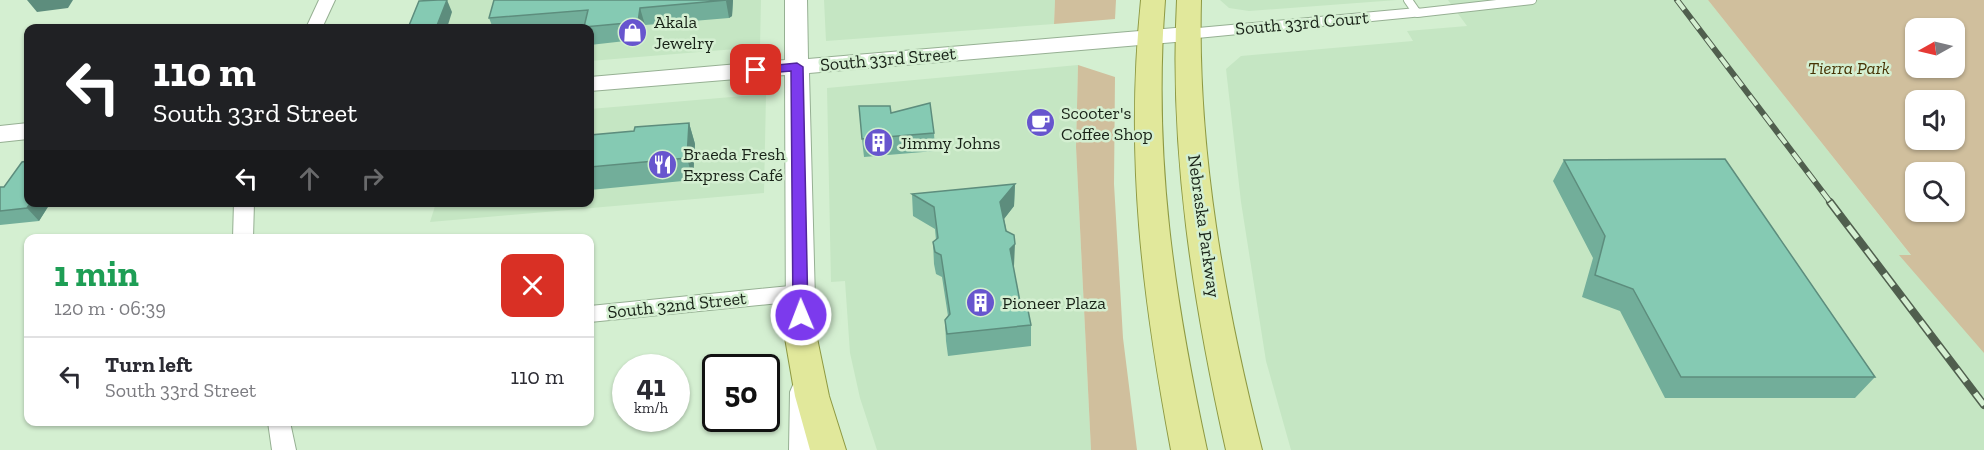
<!DOCTYPE html>
<html lang="en">
<head>
<meta charset="utf-8">
<style>
  :root { --surface:#fff; --page:#f7f7f7; --text:#2b2b33; --muted:#7c7c81; --line:#e1e1e2 }
  body { margin:0; font-family:"Zilla Slab",serif; background:var(--page); color:var(--text); height:100vh; display:flex; flex-direction:column; font-size:22px; white-space:nowrap }
  * { box-sizing:border-box; margin:0 }
  p { font-size:20px; color:var(--muted) }
  .icon { flex:none; width:33px; height:33px; fill:none; stroke:currentColor; stroke-width:2; stroke-linecap:round; stroke-linejoin:round }
  .map { position:relative; flex:1; overflow:hidden }
  .side { position:absolute; left:24px; top:234px; width:570px; height:192px; display:flex; flex-direction:column; background:var(--surface); border-radius:12px; box-shadow:0 2px 4px #0004 }
  .side>* { flex:none }
  .guide { position:absolute; left:24px; top:24px; width:570px; height:183px; border-radius:12px; box-shadow:0 2px 4px #0004; background:#202124; color:#fff; overflow:hidden }
  .needle { width:39px; rotate:262deg }
  .buttons { position:absolute; left:1905px; top:18px; display:grid; gap:12px }
  .buttons a { display:grid; place-items:center; width:60px; height:60px; border-radius:12px; background:var(--surface); box-shadow:0 2px 4px #0004; font-size:30px }
  .speed { position:absolute; left:612px; top:354px; display:flex; gap:12px; font-size:30px; font-weight:700; text-align:center }
  .speed>* { display:grid; place-content:center; width:78px; height:78px; border-radius:50%; background:var(--surface); box-shadow:0 2px 4px #0004; line-height:1 }
  .speed small { font-size:15px; font-weight:400 }
  .speed .limit { border:3px solid #111; border-radius:9px; background:#fff; color:#111 }
  .pin { position:absolute; display:grid; place-items:center; width:51px; height:51px; color:#fff; margin:-26px; border-radius:12px; box-shadow:0 3px 9px #0006 }
  .me { position:absolute; width:66px; margin:-33px; rotate:359deg; stroke-linejoin:round; filter:drop-shadow(0 0 4px #0008) }
  .turn { display:flex; align-items:center; gap:21px; height:126px; padding:0 30px; font-size:27px }
  .turn .icon { width:78px; height:78px; stroke-width:2.5 }
  .turn b { display:block; font-size:42px; line-height:51px }
  .lanes { display:flex; align-items:center; height:57px; padding:0 30px; background:#0003; justify-content:center; gap:30px; direction:ltr }
  .lanes .off { opacity:.35 }
  .round { display:grid; place-items:center; flex:none; width:63px; height:63px; border-radius:12px; background:var(--page) }
  .headline { display:flex; align-items:center; justify-content:space-between; height:102px; padding:0 30px }
  h1 { font-size:36px; font-weight:800; line-height:45px; color:#1e9e55 }
  ul { padding:0; list-style:none }
  li { display:flex; align-items:center; gap:18px; height:78px; padding:0 30px; border-top:2px solid var(--line) }
  li div { flex:1 }
  li b { display:block; font-size:22px }
  li em { font-style:normal }
  .map>svg:first-child { display:block }
  .built { fill:#c5e6c3 }
  .green { fill:#d0bf9d; fill-rule:evenodd }
  .lines { fill:none; stroke-linecap:round; stroke-linejoin:round }
  .service-casing { stroke:#96b093; stroke-width:10 }
  .minor-casing { stroke:#96b093; stroke-width:2 }
  .secondary-casing { stroke:#96b093; stroke-width:2 }
  .primary-casing { stroke:#8e9942; stroke-width:2 }
  .service { stroke:#fff; stroke-width:8 }
  .minor { fill:#fff; fill-rule:evenodd }
  .secondary { fill:#fff; fill-rule:evenodd }
  .primary { fill:#e1e89b; fill-rule:evenodd }
  .rail-far1-casing { stroke:#505f4e; stroke-width:6 }
  .rail-casing { stroke:#505f4e; stroke-width:8 }
  .rail-far1 { stroke:#d4efd1; stroke-width:4; stroke-dasharray:12; stroke-linecap:butt }
  .rail { stroke:#d4efd1; stroke-width:5; stroke-dasharray:15; stroke-linecap:butt }
  .wall { fill:#72ae9a }
  .shaded-wall { fill:#5d8d7d }
  .building { fill:#85cab3; stroke:#5d8d7d; stroke-width:1.5 }
  .route { fill:#7c3aed; stroke:#51269a; stroke-width:1.5 }
  .labels { text-anchor:middle; stroke-width:5; stroke-linejoin:round; paint-order:stroke }
  .poi-label { font-size:18px; fill:#192318; stroke:#d4efd1; text-anchor:start }
  .street-label { font-size:18px; fill:#192318; stroke:#d4efd1 }
  .park-label { font-size:18px; font-style:italic; fill:#463304; stroke:#d4efd1 }
</style>
</head>
<body>
<div class="map">
<svg width="1984" height="450" viewBox="0 0 1984 450">
  <rect width="100%" height="100%" fill="#d4efd1"/>
  <path class="built" d="M424,0H761L760,47L590,61V28H413Z
    M824,0H1055L1054,24L826,41Z
    M1220,0H1397L1249,11L1229,8Z
    M1448,0H1708L1984,347V450H1291L1266,361L1241,202L1226,69L1241,56L1413,41L1407,31L1467,26Z
    M1078,65L1076,147L1091,450H877L860,398L850,353L845,281L831,282L827,88Z
    M766,94L764,193L430,222L436,203L590,202V109Z"/>
  <path class="green" d="M1055,0H1116L1115,19L1054,24Z
    M1708,0H1984V353L1899,255H1911ZM1916,28H1954V68H1916ZM1916,100H1954V140H1916ZM1916,172H1954V212H1916Z
    M1078,65L1115,77L1114,184L1123,338L1137,450H1091L1076,147Z"/>
  <g class="lines">
    <defs>
      <path id="service" d="M1408,0L1417,13L1532,0"/>
      <path id="minor" d="M319,0H335L322,28H306Z
        M1417,8L1423,10L1425,13L1423,16L1187,39L1179,34L1187,29Z
        M234,202H254L253,238H233Z
        M800,285L807,287L810,293L807,299L800,301L590,322V306Z
        M801,383L809,385L812,392L813,450H789L790,392L793,385Z
        M268,422H290L296,450H272Z"/>
      <path id="secondary" d="M785,0H807L808,59L1187,27L1195,29L1198,34L1195,39L1187,41L809,73L816,338L811,346L801,350L791,346L786,338L785,75L590,91V77L785,60Z
        M28,123V139L0,142V126Z"/>
      <path id="primary" d="M1141,0H1165C1153,158 1174,296 1207,450H1171C1142,295 1125,158 1141,0Z
        M1177,0H1201C1197,151 1225,304 1262,450H1226C1193,303 1169,151 1177,0Z
        M801,325L813,329L817,338L829,396L846,450H810L795,396L785,338L789,329Z"/>
    </defs>
    <use href="#service" class="service-casing"/>
    <use href="#minor" class="minor-casing"/>
    <use href="#secondary" class="secondary-casing"/>
    <use href="#primary" class="primary-casing"/>
    <use href="#service" class="service"/>
    <use href="#minor" class="minor"/>
    <use href="#secondary" class="secondary"/>
    <use href="#primary" class="primary"/>
    <defs>
      <path id="rail-far1" d="M1677,0L1831,203"/>
      <path id="rail" d="M1830,202L1984,405"/>
    </defs>
    <use href="#rail-far1" class="rail-far1-casing"/>
    <use href="#rail" class="rail-casing"/>
    <use href="#rail-far1" class="rail-far1"/>
    <use href="#rail" class="rail"/>
  </g>
  <path class="wall" d="M494,0H733L732,16L729,18L645,25L643,39L590,45V28H493L489,18Z
    M891,113L934,133L935,151L864,157L862,139Z
    M689,123L695,144L693,180L590,190V135L634,131Z
    M1564,160L1875,377L1855,398H1665L1620,311L1582,297L1593,258L1553,181Z
    M1015,184L1014,206L1004,219L1014,266L1013,267L1021,307L1031,325V346L948,356L946,341L945,320L948,316L942,277L936,274L934,264L933,242L936,240L935,229L913,216L912,194Z
    M0,187L28,202H51L39,221L0,225Z"/>
  <path class="shaded-wall" d="M27,0H73L68,8L37,12Z
    M447,0L452,12L447,28H436Z
    M727,0H733L732,16L729,18L726,1Z
    M640,8L645,25L643,39L638,22Z
    M689,123L695,144L693,180L687,158Z
    M1015,184L1014,206L1000,224V202Z
    M31,202H51L39,221L27,208Z
    M1015,244L1014,266L1009,271L1010,249Z"/>
  <path class="building" d="M438,0H447L436,28H408L419,1Z
    M494,0H727L640,8L638,22L584,27L588,10L489,18Z
    M930,103L934,133L862,139L859,106H890L891,113Z
    M689,123L687,158L590,167V135L634,131L635,127Z
    M1725,159L1875,377H1681L1633,289L1595,275L1605,236L1564,160Z
    M28,161V202H31L27,208L0,211V187H4L22,162Z
    M1015,184L1000,202L1006,231L1014,235L1015,244L1010,249L1021,307L1028,310L1031,325L947,334L945,320L950,314L941,255L935,252L933,242L938,238L934,207L912,194Z"/>
  <path class="route" d="M797,63L803,67L808,315L806,319H796L793,315L791,71L756,74L750,70L756,67Z"/>
  <defs>
    <symbol id="shop-disc" viewBox="-11 -11 22 22"><circle r="9.5" fill="#6755ce" stroke="#d4efd1"/><path d="M-5-2.5h2.3a2.7 3.5 0 0 1 5.4 0H5L5.5 6h-11ZM-1.5-2.5h3a1.5 2.3 0 0 0-3 0Z" fill="#fff"/></symbol>
    <symbol id="cafe-disc" viewBox="-11 -11 22 22"><circle r="9.5" fill="#6755ce" stroke="#d4efd1"/><path d="M-5.5-4.5H6V0H3Q3 3.5 0 3.5H-2.5Q-5.5 3.5-5.5 0ZM3-3.2v2h1.7v-2ZM-6 4.5H4V6H-6Z" fill="#fff"/></symbol>
    <symbol id="building-disc" viewBox="-11 -11 22 22"><circle r="9.5" fill="#6755ce" stroke="#d4efd1"/><path d="M-4-6H4V6H1V3H-1V6H-4ZM-2.5-4.3h1.7v1.8h-1.7ZM.8-4.3h1.7v1.8H.8ZM-2.5-1h1.7V.8h-1.7ZM.8-1h1.7V.8H.8Z" fill="#fff"/></symbol>
    <symbol id="restaurant-disc" viewBox="-11 -11 22 22"><circle r="9.5" fill="#6755ce" stroke="#d4efd1"/><path d="M-5-6h1v4h1v-4h1v4h1v-4h1v5L-1.5 .5V6h-2V.5L-5-1ZM5-6V6H3V1.5H1.5Q1.5-4 5-6Z" fill="#fff"/></symbol>
  </defs>
  <g fill-rule="evenodd">
    <use href="#shop-disc" x="616" y="16" width="33" height="33"/>
    <use href="#cafe-disc" x="1024" y="106" width="33" height="33"/>
    <use href="#building-disc" x="862" y="126" width="33" height="33"/>
    <use href="#restaurant-disc" x="646" y="148" width="33" height="33"/>
    <use href="#building-disc" x="964" y="286" width="33" height="33"/>
  </g>
  <g class="labels">
    <g class="poi-label">
      <text x="654" y="28">Akala<tspan x="654" dy="21">Jewelry</tspan></text>
      <text x="1061" y="119">Scooter's<tspan x="1061" dy="21">Coffee Shop</tspan></text>
      <text x="899" y="149">Jimmy Johns</text>
      <text x="683" y="160">Braeda Fresh<tspan x="683" dy="21">Express Café</tspan></text>
      <text x="1002" y="309">Pioneer Plaza</text>
    </g>
    <g class="street-label">
      <text transform="translate(1302 23) rotate(-5)" y="6">South 33rd Court</text>
      <text transform="translate(888 59) rotate(-5)" y="6">South 33rd Street</text>
      <text transform="translate(1204 226) rotate(82)" y="6">Nebraska Parkway</text>
      <text transform="translate(677 305) rotate(-6)" y="6">South 32nd Street</text>
    </g>
    <g class="park-label">
      <text x="1849" y="74">Tierra Park</text>
    </g>
  </g>
</svg>
<div class="buttons">
<a><svg class="needle" viewBox="-14 -14 28 28"><path d="M0-13l5 13h-10z" fill="#e53935"/><path d="M0 13l5-13h-10z" fill="#7c7c81"/></svg></a>
<a><svg class="icon" aria-label="sound" viewBox="0 0 24 24"><path d="M4 9h4l5-4v14l-5-4H4zM17 9q2 3 0 6"/></svg></a>
<a><svg class="icon" aria-label="search" viewBox="0 0 24 24"><circle cx="10" cy="10" r="6"/><path d="M15 15l6 6"/></svg></a>
</div>
<div class="speed"><div>41<small>km/h</small></div><div class="limit">50</div></div>
<div class="pin" style="left:756px;top:70px;background:#d93025"><svg class="icon" aria-label="arrive" viewBox="0 0 24 24"><path d="M6 21V4h12l-3 4 3 4H6"/></svg></div>
<svg class="me" style="left:801px;top:315px" viewBox="-20 -20 40 40"><circle r="17" fill="#7c3aed" stroke="#fff" stroke-width="3"/><path d="M0-11L8 9 0 5-8 9z" fill="#fff"/></svg>
<div class="guide">
<div class="turn"><svg class="icon" aria-label="left" viewBox="0 0 24 24"><path d="M17 20v-9H6M10 6l-5 5 5 5"/></svg><div><b>110 m</b>South 33rd Street</div></div>
<div class="lanes"><svg class="icon" aria-label="left" viewBox="0 0 24 24"><path d="M17 20v-9H6M10 6l-5 5 5 5"/></svg><svg class="icon off" aria-label="ahead" viewBox="0 0 24 24"><path d="M12 20V5M6 11l6-6 6 6"/></svg><svg class="icon off" aria-label="right" viewBox="0 0 24 24"><path d="M7 20v-9h11M14 6l5 5-5 5"/></svg></div>
</div>
<section class="side">
<div class="headline"><div><h1>1 min</h1><p>120 m · 06:39</p></div><a class="round" style="background:#d93025;color:#fff"><svg class="icon" aria-label="close" viewBox="0 0 24 24"><path d="M6 6l12 12M18 6L6 18"/></svg></a></div>
<ul>
<li><svg class="icon" aria-label="left" viewBox="0 0 24 24"><path d="M17 20v-9H6M10 6l-5 5 5 5"/></svg><div><b>Turn left</b><p>South 33rd Street</p></div><em>110 m</em></li>
</ul>
</section>
</div>
</body>
</html>
